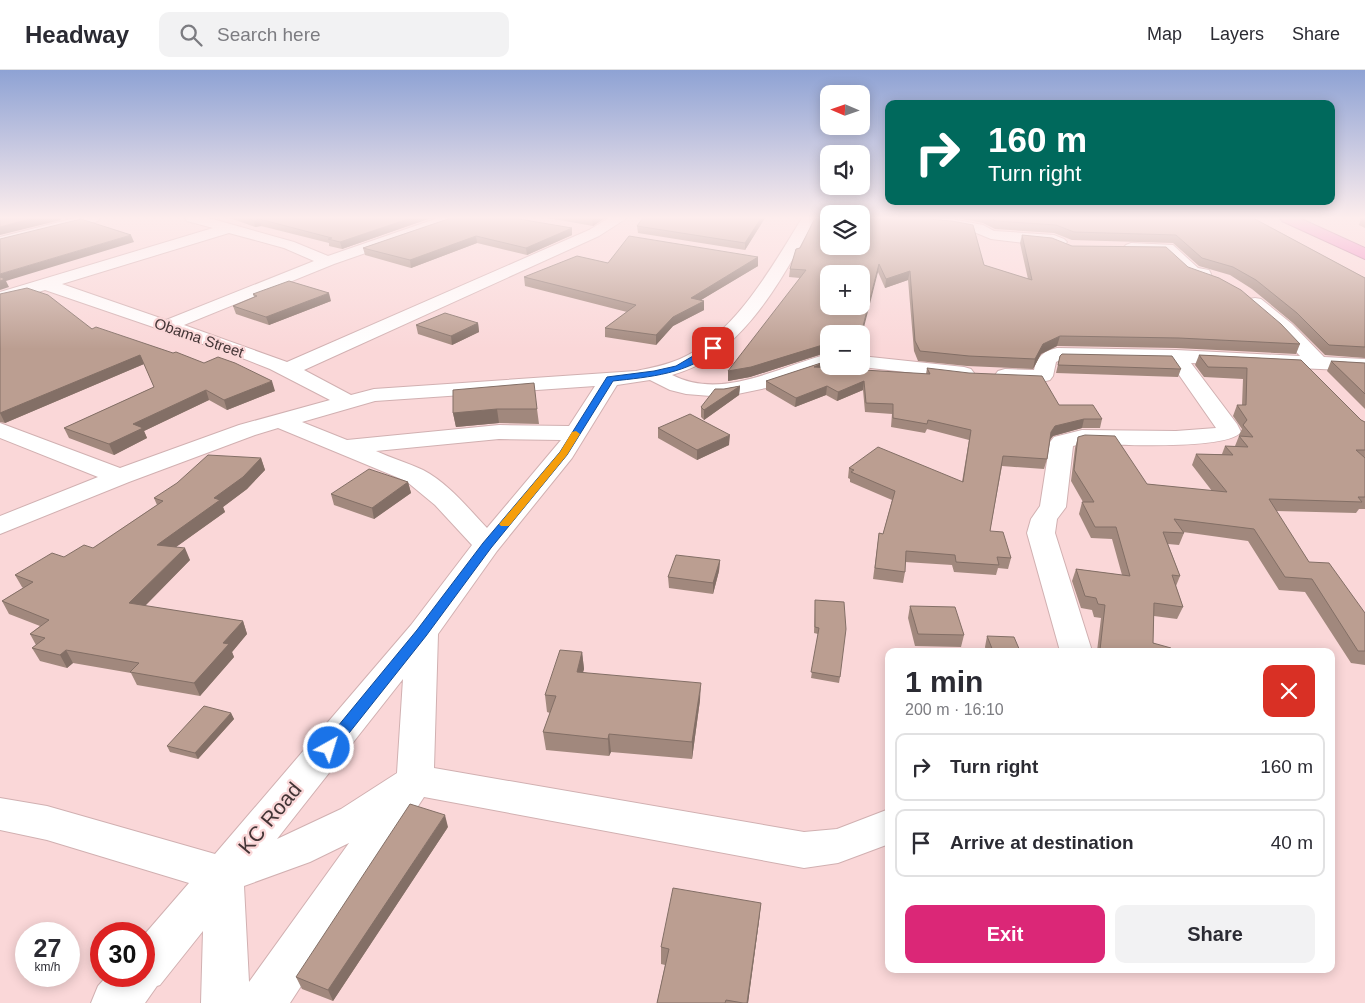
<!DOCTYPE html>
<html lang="en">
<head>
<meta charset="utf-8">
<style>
  :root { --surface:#fff; --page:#f2f2f3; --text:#2b2b33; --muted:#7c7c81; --line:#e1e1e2; --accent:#db2777 }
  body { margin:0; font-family:Arial,sans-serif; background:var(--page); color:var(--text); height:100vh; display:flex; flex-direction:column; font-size:19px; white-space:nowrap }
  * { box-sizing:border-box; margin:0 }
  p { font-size:16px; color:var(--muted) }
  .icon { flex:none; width:28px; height:28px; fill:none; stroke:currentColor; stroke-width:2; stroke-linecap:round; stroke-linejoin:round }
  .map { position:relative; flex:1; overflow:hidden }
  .side { position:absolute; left:885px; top:578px; width:450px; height:325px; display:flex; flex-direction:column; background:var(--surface); border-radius:10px; box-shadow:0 2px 12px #0003 }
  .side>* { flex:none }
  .guide { position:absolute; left:885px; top:30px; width:450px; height:105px; border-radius:10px; box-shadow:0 2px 12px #0003; background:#00695c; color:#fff; overflow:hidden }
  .needle { width:32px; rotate:272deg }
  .tools { position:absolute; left:820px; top:15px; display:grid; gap:10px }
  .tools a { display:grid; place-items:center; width:50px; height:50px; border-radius:10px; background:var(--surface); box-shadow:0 2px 12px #0003; font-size:25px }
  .speed { position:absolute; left:15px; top:852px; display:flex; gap:10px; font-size:25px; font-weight:700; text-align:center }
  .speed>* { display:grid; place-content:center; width:65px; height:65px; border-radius:50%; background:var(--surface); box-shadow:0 2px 12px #0003; line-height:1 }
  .speed small { font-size:12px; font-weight:400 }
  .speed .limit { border:8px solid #d22; background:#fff; color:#111 }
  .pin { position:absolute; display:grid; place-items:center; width:42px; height:42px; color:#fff; margin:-21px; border-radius:10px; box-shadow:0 2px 8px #0006 }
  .me { position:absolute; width:55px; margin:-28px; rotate:39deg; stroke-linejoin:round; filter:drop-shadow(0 0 4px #0008) }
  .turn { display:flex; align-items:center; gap:18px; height:105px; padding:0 20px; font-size:22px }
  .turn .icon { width:65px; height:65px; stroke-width:2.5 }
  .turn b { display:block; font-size:35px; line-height:42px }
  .round { display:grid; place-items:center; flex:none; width:52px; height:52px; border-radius:10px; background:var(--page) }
  .overview { display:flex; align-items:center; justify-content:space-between; height:85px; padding:0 20px }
  h1 { font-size:30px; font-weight:700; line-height:38px }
  .cta { display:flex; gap:10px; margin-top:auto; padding:10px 20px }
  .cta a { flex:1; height:58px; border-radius:10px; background:var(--accent); color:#fff; font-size:20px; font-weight:700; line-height:58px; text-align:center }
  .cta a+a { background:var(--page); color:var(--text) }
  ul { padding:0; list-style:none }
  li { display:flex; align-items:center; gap:15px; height:68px; margin:0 10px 8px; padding:0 10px; border:2px solid var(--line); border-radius:10px }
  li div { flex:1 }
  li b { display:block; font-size:19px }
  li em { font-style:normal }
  header { display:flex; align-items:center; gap:30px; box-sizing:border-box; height:70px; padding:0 25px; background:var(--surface); border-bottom:1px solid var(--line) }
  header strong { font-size:24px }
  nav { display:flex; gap:28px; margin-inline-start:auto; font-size:18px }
  .search { width:350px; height:45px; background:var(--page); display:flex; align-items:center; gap:12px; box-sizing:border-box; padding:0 18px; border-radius:10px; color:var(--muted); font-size:19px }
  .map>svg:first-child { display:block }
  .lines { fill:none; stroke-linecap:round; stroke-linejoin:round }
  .minor-casing { stroke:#d1b0b1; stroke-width:2 }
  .highway-casing { stroke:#b46892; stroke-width:2 }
  .minor { fill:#fff; fill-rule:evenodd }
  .highway { fill:#f183c3; fill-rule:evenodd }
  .wall { fill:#a1887d }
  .shaded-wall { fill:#836f66 }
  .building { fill:#bb9e91; stroke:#836f66; fill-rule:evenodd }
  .route { fill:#1a73e8; stroke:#114b97 }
  .slow { fill:#f59e0b }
  .labels { text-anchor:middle; stroke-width:4.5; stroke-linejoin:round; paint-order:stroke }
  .far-street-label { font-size:15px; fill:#433536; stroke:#fad7d8 }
  .near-street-label { font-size:21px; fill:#433536; stroke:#fad7d8 }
</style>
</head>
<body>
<header>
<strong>Headway</strong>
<div class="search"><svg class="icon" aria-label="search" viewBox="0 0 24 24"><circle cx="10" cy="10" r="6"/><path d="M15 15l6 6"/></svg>Search here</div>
<nav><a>Map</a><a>Layers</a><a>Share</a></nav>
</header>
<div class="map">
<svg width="1365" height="933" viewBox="0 0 1365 933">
  <rect width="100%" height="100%" fill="#fad7d8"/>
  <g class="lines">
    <defs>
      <path id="minor" d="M75,148H100L98,151L0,177V167Z
        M185,148H209L294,172L328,186L438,148H460L458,151L334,194L184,255L287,292L589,160L609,148H627L599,166L304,300L351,325L374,319L636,301C651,298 666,295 680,289C734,265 772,197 802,148H816C782,208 743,286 672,305C723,331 779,296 829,284L830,296L766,318L723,327L686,324L670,320L650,310L617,315L572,388L497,481L438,564L434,698L804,762L837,759L889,739V774L838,793L804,798L424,727L290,933H201L203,861L160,915L157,916L145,933H91L98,916L107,906H144V865L189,813L47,770L0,760V728L47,736L215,784L411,555L472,475L435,435L406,411L278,358L255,365L129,412L0,464V446L98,407L0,368V353L120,398L239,355L330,330L270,299L232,284L45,220L0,233V222L213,158L187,151ZM229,163L284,178L314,191L166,250L62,214ZM595,316L569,356L499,355L347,370L302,352L375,331ZM499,369L561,370L487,458C468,438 448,413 423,400C408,393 391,388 376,381ZM403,609L397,703L341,739L277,769ZM349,773L249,912L244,816L310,792Z
        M879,148L951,149L983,155L994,161L1054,165L1064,169L1067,172L1064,175L1059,177L991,169L974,162L951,157L886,152Z
        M1131,173L1173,175L1198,198L1209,200L1211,204L1209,208C1189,212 1176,195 1164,183L1126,181L1123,178L1126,175Z
        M1255,228L1261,229L1292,254L1324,287L1365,289V301L1191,293L1237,354L1241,362C1227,381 1109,374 1082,374L1073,376L1066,437L1057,449L1055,463L1092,581H1060L1027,463L1031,449L1040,436L1050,372L1054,367L1082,360L1176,361L1216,358L1170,292L1060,290L1056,292L1053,306L1050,310C1035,314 1013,313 998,309L995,305L998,301L1005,299L1034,300C1037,286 1044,281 1057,278L1176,280L1300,286L1278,262L1249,237L1246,233L1249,229Z
        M861,286L964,297L971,299L974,303L971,307L964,309L854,296H861Z"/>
      <path id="highway" d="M1280,148H1299L1365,178V189L1282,151Z"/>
    </defs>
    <use href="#minor" class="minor-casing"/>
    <use href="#highway" class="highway-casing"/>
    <use href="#minor" class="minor"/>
    <use href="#highway" class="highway"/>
  </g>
  <path class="wall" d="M230,148H431L342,179L329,176V173L261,156L255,157Z
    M451,148L572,158V165L527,185L477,173L411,198L365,185L363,178Z
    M548,148H605L593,156Z
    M643,148H765L745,180L638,163L637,156Z
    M958,148H1253L1365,208V288L1325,285L1293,253L1252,219L1230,205L1199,196L1173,173L1072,170L1054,163L995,159L983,153Z
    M1361,148H1365V158L1359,155Z
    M1022,165L1072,176L1188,197L1300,274L1296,284L1176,278L1057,276L1041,284L1033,299L967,296L918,291L914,281L908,210L885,218L878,202L829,264V282L750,307L728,311L800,208L789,207L790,199L800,178L984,195L1028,209L1020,173Z
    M758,187V196L701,230L704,240L673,256L656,275L605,267V258L627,242L525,216L524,207L608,193Z
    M0,224L92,259L275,321L227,340L209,330L144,361L147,368L114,385L69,368L64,358L154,317L144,294L5,353L0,352Z
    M253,224L331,231L269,255L236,244L233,236L254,227Z
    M478,253L479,262L452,275L418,264L416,255Z
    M1199,285L1301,290L1361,350L1365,352V439H1359L1356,443L1276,441L1309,492L1365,543V595L1351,593L1305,522L1279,520L1248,471L1183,462L1184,463L1179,475L1168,474L1180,506L1176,516L1183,537L1177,549L1154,546L1153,573L1171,581H1097L1101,548L1094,547L1092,540L1081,538L1072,511L1076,499L1122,505L1112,469L1091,468L1079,444L1082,432H1083L1071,411L1075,378L1078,367L1147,414L1212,421L1192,395L1196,384H1222L1225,376H1235L1239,366L1240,367L1239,365L1242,359L1233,346L1237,335H1242L1243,309L1204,307L1195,295Z
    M1060,286L1181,299L1178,307L1056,303Z
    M827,291L826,298L926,304L927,298L1059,335L1102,349L1100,358H1082L1053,366L1050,370L1047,389L1044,399L1002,396L990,461L1011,488L1008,499L998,498L996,505L954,502L952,495L905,492V502L903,513L873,509L879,463L883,464L892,430L850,412V409L848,408L849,398L962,412L969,370L927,359L925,363L891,357L892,344L865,342L863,320L837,331L826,325L795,337L766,320V311Z
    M1331,291L1365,293V339L1327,301Z
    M740,316L739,325L704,350L701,347V337L724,319Z
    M453,320L537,339L539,354L499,353L456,357L453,343Z
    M658,358L729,375L697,390L658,368Z
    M261,388L265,400L247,419L223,437L225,442L176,477L190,490L145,536L243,551L247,564L232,582L234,587L200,626L137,615L131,603L73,593L67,598L40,591L32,578L36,575L30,564L40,556L9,544L2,531L23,518L22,517L15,505L93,478L157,435L154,428Z
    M408,412L411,423L374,449L334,435L331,424Z
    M720,490L719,501L713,524L669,518L668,507Z
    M815,530L840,607L839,613L811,608L818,564L814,563Z
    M910,536L964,565L961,577L915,576L908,548Z
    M987,566L1020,581H986L985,577Z
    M582,582L584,599L583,602L700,630L692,689L611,682L609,686L546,680L543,662L550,643L547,642L545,625Z
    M231,643L234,649L198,689L170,682L167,676Z
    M448,757L333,931L302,919L296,907Z
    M761,833L759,851L748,933H657L665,895L661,894V877Z"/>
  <path class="shaded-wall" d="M33,148H60L61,150L0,165V157Z
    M411,148H431L342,179L340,172Z
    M594,148H605L593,156L592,149Z
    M761,148H765L745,180V173Z
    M259,149L261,156L255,157L254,151Z
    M572,158V165L527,185L526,178Z
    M131,165L134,172L6,211L9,217L0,220V204Z
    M476,166L477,173L411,198L410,190Z
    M758,187V196L691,236V228Z
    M879,194L878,202L861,269V264Z
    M910,201L908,210L885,218L886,209Z
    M329,223L331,231L269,255L266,247Z
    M704,231V240L673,256L656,275V265L673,247Z
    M478,253L479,262L452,275L451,266Z
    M1060,266L1057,276L1041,284L1033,299L1035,289L1043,274Z
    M829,273L828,282L750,307L728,311V301Z
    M140,285L144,294L5,353L0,343Z
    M827,291L826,299L814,297Z
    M272,311L275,321L227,340L224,330Z
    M864,311L863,320L837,331L838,322Z
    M740,316L739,325L704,350V340Z
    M827,316L826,325L795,337L796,328Z
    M206,320L209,330L144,361L147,368L114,385L109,374L133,354Z
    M497,339L499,353L456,357L453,343Z
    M1084,349L1082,358L1053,366L1048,372L1051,362L1055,356Z
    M730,365L729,375L697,390V380Z
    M261,388L265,400L247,419L223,437L225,442L162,487L157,475Z
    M408,412L411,423L374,449L372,438Z
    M185,478L190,490L135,546L129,533Z
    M720,490L719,501L713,524V513Z
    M243,551L247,564L232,582L234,587L200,626L194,613L223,573Z
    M66,580L73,593L67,598L60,585Z
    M582,582L584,599L578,619L577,602Z
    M701,613L700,630L692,689V672Z
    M231,643L234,649L198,689L195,683Z
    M609,664L611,682L609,686L608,669Z
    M445,745L448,757L333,931L328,920Z
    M761,833L759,851L748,933H747Z"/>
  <path class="building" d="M0,148H33L0,157Z
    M247,148H411L340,172L328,169L332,168L259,149L254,151Z
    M451,148H513L572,158L526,178L476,166L410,190L363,178Z
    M643,148H761L745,173L637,156Z
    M815,148H829V176H861V148H917L952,151L973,155L984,195L1032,210L1022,165L1052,168L1072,176L1166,177L1188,197L1219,208L1241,220L1281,254L1300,274L1179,268L1060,266L1043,274L1035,289L969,286L920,281L915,271L910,201L886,209L879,194L861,264H829V273L751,297L728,301L806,200L790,199L796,179L800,178ZM829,204H861V236H829Z
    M990,148H1253L1365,208V277L1329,275L1297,243L1256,210L1233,197L1202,188L1176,165L1074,162L1056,155L996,151Z
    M81,149L131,165L0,204V169Z
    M629,166L758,187L691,228L704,231L673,247L656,265L605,258L636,235L524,207L577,186L608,193Z
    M0,207L5,209L0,211Z
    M289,211L329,223L266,247L233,236L257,226L253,224Z
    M27,218L48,225L92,259L96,257L173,283L176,282L204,293L218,287L235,293L272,311L224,330L206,320L133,354L143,358L109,374L64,358L154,317L140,285L0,343V224Z
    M445,243L478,253L451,266L416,255Z
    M1062,284L1172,286L1181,299L1058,295L1060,286Z
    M1199,285L1301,290L1361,350L1365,352V380H1356L1365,388V427H1358L1362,432L1269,429L1309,492L1329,493L1365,543V581H1358L1312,509L1285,507L1254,459L1174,449L1184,463L1163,462L1180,506L1172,505L1183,537L1154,533L1153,573L1171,578V581H1103L1100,580L1105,535L1098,534L1096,528L1085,526L1076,499L1130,506L1116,457H1095L1082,432H1094L1074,400L1078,367L1085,365L1115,366L1147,414L1227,422L1196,384L1233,385L1225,376L1248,377L1239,366L1253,367L1243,355L1247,350L1237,335H1246L1247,298L1208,297Z
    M827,291L814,297L930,304L927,298L969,303L1042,306L1059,335H1093L1102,349H1084L1055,356L1051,362L1047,389L1003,386L990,461L1003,462L1011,488L997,487L999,495L956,492L955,485L906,481L905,502L875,498L879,463L883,464L895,421L851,402L854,400L849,398L878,377L963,412L971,360L928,350L927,354L893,348V334L866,333L864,311L838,322L827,316L796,328L766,311Z
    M1331,291L1365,293V324Z
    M534,313L537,339H497L453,343V320Z
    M740,316L704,340L701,337L715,319H724Z
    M690,344L730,365L697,380L658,358Z
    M208,385L261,388L243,407L214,428L220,430L157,475L185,478L129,533L243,551L223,573L229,574L194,613L130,602L139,593L66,580L60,585L32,578L45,568L30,564L49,550L2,531L33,512L15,505L52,483L64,487L84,475L93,478L163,431L154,428L177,413Z
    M369,399L408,412L372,438L331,424Z
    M676,485L720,490L713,513L668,507Z
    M815,530L844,532L846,559L840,607L811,602L819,558L815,557Z
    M910,536L955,537L964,565L918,564Z
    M987,566L1014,567L1020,581H993Z
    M560,580L582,582L577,602L701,613L692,672L609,664L608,669L543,662L556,626L545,625Z
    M204,636L231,643L195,683L167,676Z
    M410,734L445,745L328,920L296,907Z
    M673,818L761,833L747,933H743L726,930L725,933H657L669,879L661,877Z"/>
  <linearGradient id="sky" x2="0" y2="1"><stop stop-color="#8ea2d4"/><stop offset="0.53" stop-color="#fdeded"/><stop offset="1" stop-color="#fdeded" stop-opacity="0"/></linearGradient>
  <rect width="1365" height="279" fill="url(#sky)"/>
  <path class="route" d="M710,276L717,278C690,304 649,307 613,311L567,385L491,478L426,566L334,682L329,683L324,682L321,678L324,673L417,560L483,473L560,382L607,307L654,301L676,296Z"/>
  <path class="slow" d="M576,361L580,364L567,385L509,456H501L499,454L501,452L560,382L572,362Z"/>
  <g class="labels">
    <g class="far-street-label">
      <text transform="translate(199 268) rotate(19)" y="5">Obama Street</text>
    </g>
    <g class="near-street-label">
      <text transform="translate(270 748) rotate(-50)" y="7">KC Road</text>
    </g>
  </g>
</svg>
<div class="tools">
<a><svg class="needle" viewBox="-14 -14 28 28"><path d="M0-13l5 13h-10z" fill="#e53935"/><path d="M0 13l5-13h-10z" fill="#7c7c81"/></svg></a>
<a><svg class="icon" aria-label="sound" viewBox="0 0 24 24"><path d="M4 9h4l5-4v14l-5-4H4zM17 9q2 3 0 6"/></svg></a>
<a><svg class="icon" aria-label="layers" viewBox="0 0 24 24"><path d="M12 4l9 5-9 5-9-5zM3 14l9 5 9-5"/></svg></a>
<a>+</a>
<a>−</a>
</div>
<div class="speed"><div>27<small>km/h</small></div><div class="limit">30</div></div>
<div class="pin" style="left:713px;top:278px;background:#d93025"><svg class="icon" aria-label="arrive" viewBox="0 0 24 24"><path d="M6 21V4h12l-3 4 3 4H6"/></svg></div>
<svg class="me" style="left:329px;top:678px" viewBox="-20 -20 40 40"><circle r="17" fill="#1a73e8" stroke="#fff" stroke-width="3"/><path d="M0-11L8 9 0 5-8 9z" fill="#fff"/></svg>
<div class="guide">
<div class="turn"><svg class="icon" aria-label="right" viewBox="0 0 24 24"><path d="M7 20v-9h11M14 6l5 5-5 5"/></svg><div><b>160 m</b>Turn right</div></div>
</div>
<section class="side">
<div class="overview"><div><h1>1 min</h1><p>200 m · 16:10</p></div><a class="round" style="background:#d93025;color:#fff"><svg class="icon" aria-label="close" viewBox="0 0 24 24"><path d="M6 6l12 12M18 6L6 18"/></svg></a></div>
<ul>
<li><svg class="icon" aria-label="right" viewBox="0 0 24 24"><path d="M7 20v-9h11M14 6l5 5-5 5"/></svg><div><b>Turn right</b></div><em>160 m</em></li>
<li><svg class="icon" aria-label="arrive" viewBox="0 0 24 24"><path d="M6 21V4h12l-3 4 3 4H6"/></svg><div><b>Arrive at destination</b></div><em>40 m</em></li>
</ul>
<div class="cta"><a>Exit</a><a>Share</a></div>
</section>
</div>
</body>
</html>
